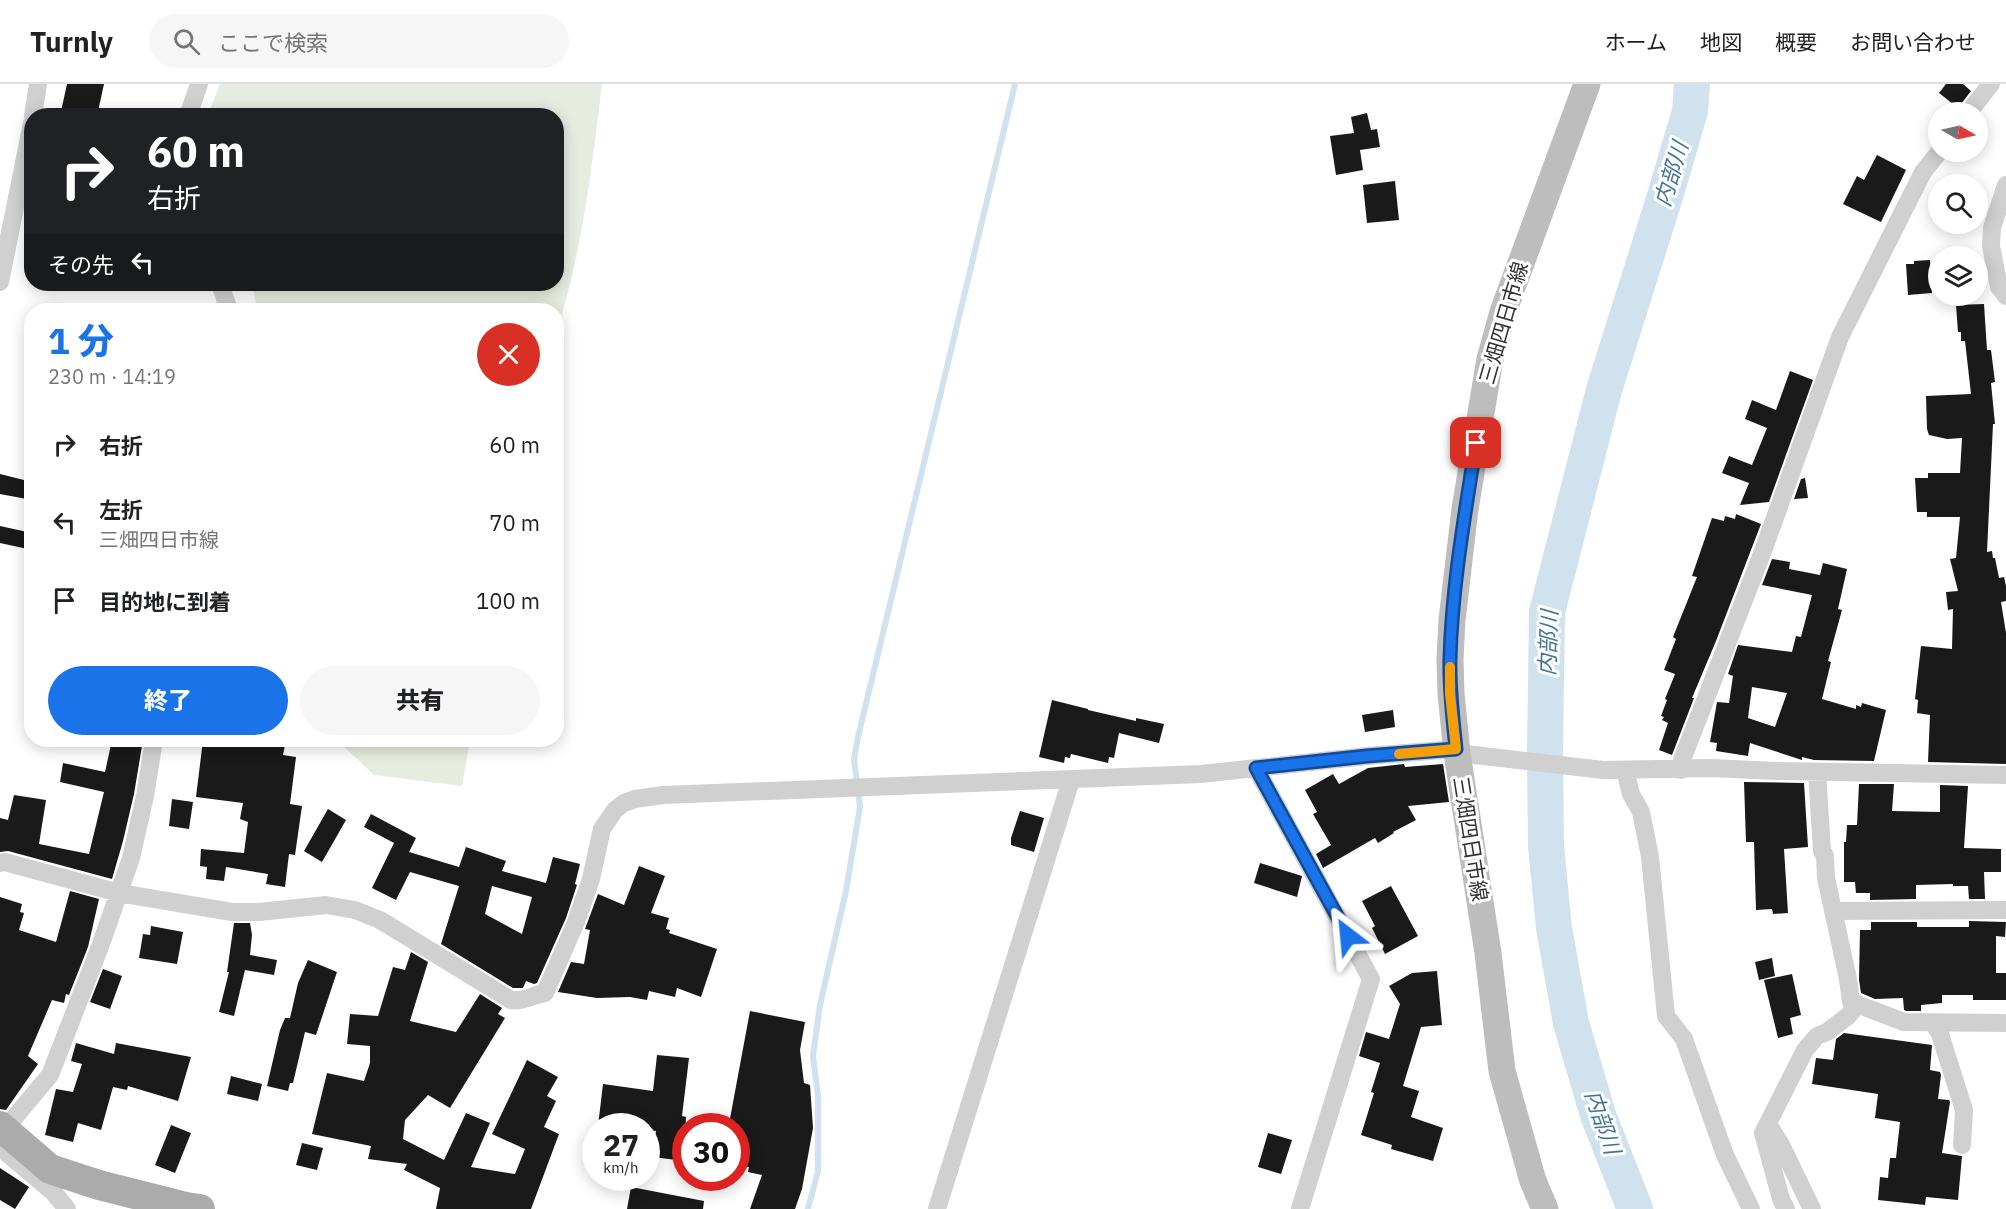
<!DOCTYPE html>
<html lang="ja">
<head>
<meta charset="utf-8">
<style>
  :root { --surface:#fff; --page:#f6f6f6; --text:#202124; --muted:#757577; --line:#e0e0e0; --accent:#1a73e8 }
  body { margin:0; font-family:"IBM Plex Sans","Noto Sans JP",sans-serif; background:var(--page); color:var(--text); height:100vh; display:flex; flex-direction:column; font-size:22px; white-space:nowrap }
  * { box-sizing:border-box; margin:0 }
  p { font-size:20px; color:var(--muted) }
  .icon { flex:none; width:33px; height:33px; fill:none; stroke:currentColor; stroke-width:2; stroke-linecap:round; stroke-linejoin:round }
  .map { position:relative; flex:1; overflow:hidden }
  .sheet { position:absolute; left:24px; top:219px; width:540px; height:444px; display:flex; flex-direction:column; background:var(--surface); border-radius:24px; box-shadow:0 3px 15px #0003 }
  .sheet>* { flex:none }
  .top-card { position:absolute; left:24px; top:24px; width:540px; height:183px; border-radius:24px; box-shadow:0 3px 15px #0003; background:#202124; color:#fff; overflow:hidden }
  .needle { width:39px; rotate:99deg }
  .fabs { position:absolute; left:1928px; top:18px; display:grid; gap:12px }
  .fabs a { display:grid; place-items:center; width:60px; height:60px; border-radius:50%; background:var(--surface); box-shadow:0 3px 15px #0003; font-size:30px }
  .speed { position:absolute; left:582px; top:1029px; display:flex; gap:12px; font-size:30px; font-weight:700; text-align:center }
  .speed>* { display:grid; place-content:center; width:78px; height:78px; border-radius:50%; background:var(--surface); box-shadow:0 3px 15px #0003; line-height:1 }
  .speed small { font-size:15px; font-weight:400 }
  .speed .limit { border:9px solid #d22; background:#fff; color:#111 }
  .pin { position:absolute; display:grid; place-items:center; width:51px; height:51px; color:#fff; margin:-26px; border-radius:12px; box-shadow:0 3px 9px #0006 }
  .me { position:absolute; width:66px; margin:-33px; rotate:331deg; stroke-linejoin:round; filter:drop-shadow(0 0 4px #0008) }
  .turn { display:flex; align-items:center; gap:21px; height:126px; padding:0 24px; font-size:27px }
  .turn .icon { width:78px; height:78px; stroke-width:2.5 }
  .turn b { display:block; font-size:42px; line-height:51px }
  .then { display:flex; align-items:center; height:57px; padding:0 24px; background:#0003; gap:12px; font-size:22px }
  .round { display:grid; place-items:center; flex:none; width:63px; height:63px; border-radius:32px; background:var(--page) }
  .headline { display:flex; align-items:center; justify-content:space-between; height:102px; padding:0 24px }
  h1 { font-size:36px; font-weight:800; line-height:45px; color:var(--accent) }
  .primary-button { display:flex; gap:12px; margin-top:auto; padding:12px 24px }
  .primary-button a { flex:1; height:69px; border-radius:36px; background:var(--accent); color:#fff; font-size:24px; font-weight:800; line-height:69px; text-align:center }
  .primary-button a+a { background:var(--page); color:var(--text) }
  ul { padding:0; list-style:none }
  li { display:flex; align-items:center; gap:18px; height:78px; padding:0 24px }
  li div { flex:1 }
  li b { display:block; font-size:22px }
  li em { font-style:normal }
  header { display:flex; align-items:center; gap:36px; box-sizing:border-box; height:84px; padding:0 30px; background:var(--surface); border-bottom:2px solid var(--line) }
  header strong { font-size:28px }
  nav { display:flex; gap:33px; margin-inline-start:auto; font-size:21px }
  .search { width:420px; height:54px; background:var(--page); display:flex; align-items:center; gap:15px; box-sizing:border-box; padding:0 21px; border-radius:33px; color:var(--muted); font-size:22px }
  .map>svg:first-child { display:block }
  .green { fill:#e6ecdf }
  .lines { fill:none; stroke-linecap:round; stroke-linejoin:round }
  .stream { stroke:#cfe2ee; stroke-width:6 }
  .river { stroke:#cfe2ee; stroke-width:36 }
  .building { fill:#1a1a1a; fill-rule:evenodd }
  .minor { stroke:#d0d0d0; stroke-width:18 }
  .secondary { stroke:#bdbdbd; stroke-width:27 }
  .primary { stroke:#ababab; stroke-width:30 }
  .route-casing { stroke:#114b97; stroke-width:15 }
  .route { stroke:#1a73e8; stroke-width:10 }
  .slow { stroke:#f59e0b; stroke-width:10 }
  .labels { text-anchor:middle; stroke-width:6; stroke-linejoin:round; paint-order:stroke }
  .street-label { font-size:21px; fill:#333; stroke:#fff }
  .water-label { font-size:22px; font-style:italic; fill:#3f7597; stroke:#fff }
</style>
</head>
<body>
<header>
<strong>Turnly</strong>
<div class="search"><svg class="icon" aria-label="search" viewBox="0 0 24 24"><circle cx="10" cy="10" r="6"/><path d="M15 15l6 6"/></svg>ここで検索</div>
<nav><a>ホーム</a><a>地図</a><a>概要</a><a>お問い合わせ</a></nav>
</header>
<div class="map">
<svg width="2006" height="1125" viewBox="0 0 2006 1125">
  <rect width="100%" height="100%" fill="#fff"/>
  <path class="green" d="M220,0H602C592,84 582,166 557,247L556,226H257L252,200H556V32L208,31Z
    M337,656H470L462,702L374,691Z"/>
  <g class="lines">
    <path class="stream" d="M808,1125L818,1087V1012L813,972L820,921L846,807L860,723L854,675L858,653L1015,0"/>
    <path class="river" d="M1635,1125L1598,1031L1571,939L1554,844L1546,762L1545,668L1547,528L1604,306L1666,109L1690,27L1692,0"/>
  </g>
  <path class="building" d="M67,0H104L97,32H60Z
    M1946,0H1963L1971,7L1958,24L1939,9Z
    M1367,29L1371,46L1377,45L1380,63L1360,66L1363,86L1336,91L1330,52L1354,49L1351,33Z
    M1877,71L1906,86L1881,138L1843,120L1857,92L1864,96Z
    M1395,97L1399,136L1367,139L1363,101Z
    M1930,176L1932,209L1908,211L1906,180H1914V177Z
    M1984,220L1987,266H1991L1995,298L1991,299L1995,340H1993L1987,468L1992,467L1993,474H1995L1999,494L2004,493L2006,502V517L2001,518L2006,549V680L1928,678L1930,631L1917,629L1918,616L1915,615L1921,562L1952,565L1953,525L1948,526L1946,508L1958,507L1950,475L1956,474L1960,433H1927V428H1917L1915,394H1928V389H1960L1962,354L1947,355L1929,351L1927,345L1926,312L1971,310L1965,257H1961V248H1958L1956,221Z
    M1790,287L1813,296L1769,418L1740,421L1749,399L1722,389L1729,372L1752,381L1767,344L1745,335L1752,316L1776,326Z
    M0,390L32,398V416L0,410Z
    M1805,394L1808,414L1794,415L1801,395Z
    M1736,430L1761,440L1716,557L1692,614H1694L1672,671L1659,666L1668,639L1662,636L1664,633L1661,632L1667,616L1665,615L1675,590L1664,586L1676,555L1673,553L1697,493L1692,492L1712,434L1724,437L1725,432L1735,435Z
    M0,442L32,449V466L0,459Z
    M1772,475L1790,478L1789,485L1820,491L1823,479L1847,485L1838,525L1842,526L1828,577L1831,578L1822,615L1856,625V621L1861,623L1862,619L1886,626L1874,677L1814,676L1802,673V676L1750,659L1748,672L1716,667L1717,659L1710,658L1717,618L1729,619L1733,592L1728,590L1738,561L1792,568L1796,552L1801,553L1812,511L1762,501ZM1752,603L1787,609L1775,643L1748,634Z
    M1052,616L1088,625V626L1136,637V634L1164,640L1159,659L1119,649L1114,674L1109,673L1108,679L1071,670L1070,674L1065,673L1064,679L1039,673Z
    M1393,626L1395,643L1365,648L1362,631Z
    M112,656H143L134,710L123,757L112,795L8,767L0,768V734L8,736L14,711L46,716L39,760L89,770L104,708L60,698L63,679L105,688Z
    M203,656H232L285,661L283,671L296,673L290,720L302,722L295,771L289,770L285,803L266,800L268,790L226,783L224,797L206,795L207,783L200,782L201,765L244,769L248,738L240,735L243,719L196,713Z
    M1404,680L1405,683L1443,680L1449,718L1408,722L1416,736L1393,748L1394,749L1378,759L1375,754L1323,784L1316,770L1331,761L1313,730L1317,728L1305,706L1333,690L1339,700L1368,684Z
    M1744,698L1804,699L1808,763L1784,765L1788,829L1773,830L1772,825L1756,826L1754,758H1746Z
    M1859,700H1894L1892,727L1940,728V701L1968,702L1964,764L2001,765V788H1984L1985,815H1969L1968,802H1953V800L1916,801V815L1870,816V809H1856L1855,798H1844V758H1846L1847,741H1857Z
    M172,715L193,718L189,745L169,742Z
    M328,725L346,736L322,778L304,767Z
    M1020,727L1044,734L1034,768L1011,761V754Z
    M371,730L416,754L409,768L459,783L466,763L506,777L502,787L546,799L553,773L580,780L575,800L577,801L566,834L537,899L534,900L526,897L523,904H513L441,860L459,802L410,788L396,816L372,804L394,759L364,743ZM492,802L532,813L522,850L485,830Z
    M1260,779L1302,792L1297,813L1254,799Z
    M639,782L665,792L651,829L669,834L666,845L670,846L669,849L717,865L701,913L677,904L675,913L649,907L647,916L630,913L597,914L558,908L571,878L584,880L590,846L585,845L598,810L624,821Z
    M1391,802L1418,852L1385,870L1372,844L1375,842L1362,817Z
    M70,807L99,815L88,863L69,911L66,910L64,919L52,916L28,972L38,980L6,1026L0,1025V813L22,820L20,828L24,829L19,846L56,858Z
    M1969,837L2006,838L2005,853L1996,852V889H2006V916H1973V911H1942V919L1921,921V927H1906L1904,926L1903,914L1875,915L1861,909L1859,896L1860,846H1871V838H1917V843H1969Z
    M234,839H250L252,851L250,871L277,876L274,891L245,886L234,932L219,928L229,888H227Z
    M151,842L183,848L177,880L139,874L143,850L150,851Z
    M411,868L428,878L410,937L456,948L480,910L502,924L498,930L505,934L450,1024L428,1011L405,1036L403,1055L444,1076L466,1029L490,1039L471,1083L515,1090L525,1065L492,1050L527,976L558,993L547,1012L556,1017L544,1043L559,1050L531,1125H436L440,1104L404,1086L407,1080L368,1075L371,1062L312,1050L327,989L364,997L370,979V962L347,960L350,930L378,932L393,883L405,886Z
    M1772,874L1775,892L1759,896L1755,878Z
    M308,876L337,888L316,951L305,948L293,999H290L288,1007L267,1002L280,946L285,934H290L298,899Z
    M103,885L122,892L110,925L90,918Z
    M1437,887L1442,941L1421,943L1403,1002L1419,1007L1411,1033L1443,1044L1433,1077L1391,1065L1392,1061L1361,1051L1374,1009L1371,1008L1380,979L1359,972L1366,948L1389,955L1400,920L1389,902L1412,889Z
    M1792,890L1801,931L1790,934L1793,950L1778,954L1764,896Z
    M750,927L805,938L800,966L804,999L810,1001L813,1044L802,1105L795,1125H750L762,1091L748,1088L749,1083L736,1081V1042L729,1040Z
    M1844,949L1932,961L1930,986L1940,988L1941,991L1938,1015L1949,1016L1950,1018L1942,1069L1962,1072L1958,1116L1926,1113L1925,1121L1878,1116L1880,1093L1888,1094L1890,1074H1896L1900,1038L1875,1034L1878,1010L1812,1000L1816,974L1833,976L1836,955Z
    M76,959L114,970L116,959L191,973L178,1017L128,1002L127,1006L113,1003L101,1046L78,1039L73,1058L45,1051L56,1005L73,1008L82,980L71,977Z
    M657,971L689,974L682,1032L686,1033L684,1077L653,1073L656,1047L646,1046V1042H598L603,1000L653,1007Z
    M231,992L262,1000L258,1017L227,1010Z
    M171,1041L191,1049L175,1089L155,1081Z
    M1268,1049L1292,1056L1281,1090L1258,1083Z
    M302,1059L323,1064L317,1086L296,1081Z
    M0,1084L29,1103L15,1125L0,1116Z
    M631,1103L704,1117L703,1125H627Z"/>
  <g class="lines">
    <path class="minor" d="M1969,28L1991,0
      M33,32L38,0
      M188,32L199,0
      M2006,101L1992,144L1991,162L1999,203L2006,212
      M0,198L32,39
      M220,200L229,226
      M1457,669L1603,686L1711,684L1776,687L2006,691
      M1256,684L1371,895L1300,1125
      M1625,686L1631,710L1641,728L1650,773L1666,932L1684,955L1725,1071L1751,1125
      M1681,686L1682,676L1763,467L1840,253L1923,88L1939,68
      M1817,688L1822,767L1825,772L1826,794L1848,895L1851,918L1904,938L2006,939
      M0,779L5,778L119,809L232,828H259L326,821L355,826L380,836L511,916C523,918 533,911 545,909L576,838L591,795L602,745L615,726L624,719L635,715L663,711L1201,690L1367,672L1456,665
      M1834,827L2006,826
      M1933,939L1940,950L1964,1026L1962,1061
      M1768,1040L1781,1061L1812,1125
      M67,1125L54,1109L2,1065L4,1046L50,991L101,860L131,774L145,712L154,656
      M937,1125L1071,696
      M1786,1125L1781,1115L1763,1049L1805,966L1817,952L1827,948L1848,932L1858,920"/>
    <path class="secondary" d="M1545,1125L1533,1097L1502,987L1488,869L1457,669L1451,610L1450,575L1452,536L1465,425L1490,275L1503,228L1587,0"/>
    <path class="primary" d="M0,1042L50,1085L99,1101L186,1123L200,1125"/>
  </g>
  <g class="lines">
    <defs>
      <path id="route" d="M1348,852L1256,684L1367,672L1456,665C1453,635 1449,604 1450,574C1452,502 1465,430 1476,359"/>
    </defs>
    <use href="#route" class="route-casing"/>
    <use href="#route" class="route"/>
    <path class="slow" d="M1399,670L1456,665L1450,610V583"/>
  </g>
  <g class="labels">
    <g class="street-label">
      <text transform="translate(1504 239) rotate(-74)" y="7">三畑四日市線</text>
      <text transform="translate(1470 755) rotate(81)" y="7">三畑四日市線</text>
    </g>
    <g class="water-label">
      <text transform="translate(1671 90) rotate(-73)" y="8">内部川</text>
      <text transform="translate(1548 559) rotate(-88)" y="8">内部川</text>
      <text transform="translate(1603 1038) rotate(71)" y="8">内部川</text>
    </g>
  </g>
</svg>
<div class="fabs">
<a><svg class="needle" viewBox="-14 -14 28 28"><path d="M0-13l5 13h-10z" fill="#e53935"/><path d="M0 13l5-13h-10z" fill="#757577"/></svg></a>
<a><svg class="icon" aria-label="search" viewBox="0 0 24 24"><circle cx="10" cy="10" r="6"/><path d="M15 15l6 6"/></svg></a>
<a><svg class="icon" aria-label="layers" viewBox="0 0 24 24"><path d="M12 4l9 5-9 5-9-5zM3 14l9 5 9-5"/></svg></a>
</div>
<div class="speed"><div>27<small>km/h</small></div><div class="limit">30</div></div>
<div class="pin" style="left:1476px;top:359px;background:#d93025"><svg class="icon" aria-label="arrive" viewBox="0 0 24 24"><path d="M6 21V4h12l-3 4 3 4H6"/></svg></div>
<svg class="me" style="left:1348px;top:852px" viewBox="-20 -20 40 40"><path d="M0-17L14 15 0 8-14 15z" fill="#1a73e8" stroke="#fff" stroke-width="4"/></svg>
<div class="top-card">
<div class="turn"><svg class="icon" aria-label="right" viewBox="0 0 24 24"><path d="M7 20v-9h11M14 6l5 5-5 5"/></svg><div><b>60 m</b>右折</div></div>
<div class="then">その先<svg class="icon" aria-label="left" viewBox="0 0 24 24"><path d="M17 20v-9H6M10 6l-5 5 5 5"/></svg></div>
</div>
<section class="sheet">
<div class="headline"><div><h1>1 分</h1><p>230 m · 14:19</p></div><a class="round" style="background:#d93025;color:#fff"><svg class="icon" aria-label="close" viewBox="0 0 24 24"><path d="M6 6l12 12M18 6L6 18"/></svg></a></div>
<ul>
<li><svg class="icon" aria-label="right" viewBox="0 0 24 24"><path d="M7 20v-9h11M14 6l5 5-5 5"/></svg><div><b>右折</b></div><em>60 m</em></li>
<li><svg class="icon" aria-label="left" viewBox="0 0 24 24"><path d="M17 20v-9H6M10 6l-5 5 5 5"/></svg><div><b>左折</b><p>三畑四日市線</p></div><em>70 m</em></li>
<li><svg class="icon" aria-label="arrive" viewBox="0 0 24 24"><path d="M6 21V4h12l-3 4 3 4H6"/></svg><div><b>目的地に到着</b></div><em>100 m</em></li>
</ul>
<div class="primary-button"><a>終了</a><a>共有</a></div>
</section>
</div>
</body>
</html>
